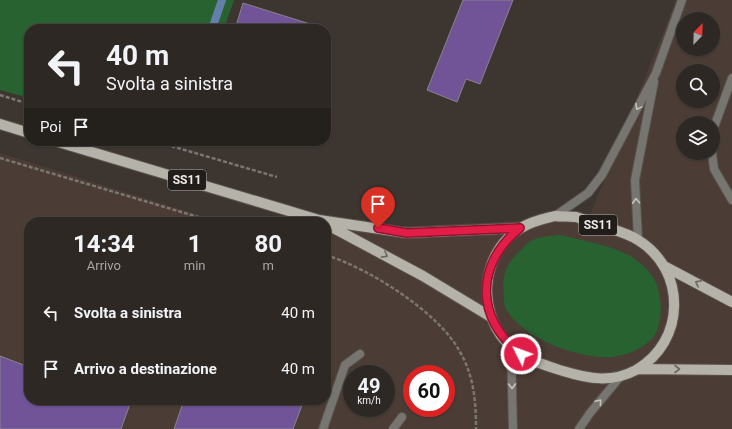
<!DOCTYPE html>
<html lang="it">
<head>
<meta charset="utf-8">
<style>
  :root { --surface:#2e2824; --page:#3a3431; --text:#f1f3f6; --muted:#a7a6a6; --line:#494441 }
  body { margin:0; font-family:Roboto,sans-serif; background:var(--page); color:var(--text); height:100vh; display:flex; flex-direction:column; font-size:15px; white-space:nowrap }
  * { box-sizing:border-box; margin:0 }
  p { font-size:13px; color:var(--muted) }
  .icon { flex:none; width:22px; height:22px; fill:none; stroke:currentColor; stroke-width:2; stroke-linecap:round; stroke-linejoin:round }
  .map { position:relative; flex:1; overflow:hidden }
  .panel { position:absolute; left:24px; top:217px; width:307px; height:188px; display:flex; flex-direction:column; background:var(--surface); border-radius:16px; box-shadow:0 1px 3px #0004,0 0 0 1px var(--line) }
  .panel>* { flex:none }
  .guide { position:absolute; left:24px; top:24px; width:307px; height:122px; border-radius:16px; box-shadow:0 1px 3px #0004,0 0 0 1px var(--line); background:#2e2824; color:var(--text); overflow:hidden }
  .needle { width:26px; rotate:23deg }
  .tools { position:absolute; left:676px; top:12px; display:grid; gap:8px }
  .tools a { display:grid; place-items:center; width:44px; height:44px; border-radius:50%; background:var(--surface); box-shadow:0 1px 3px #0004,0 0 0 1px var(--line); font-size:20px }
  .speed { position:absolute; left:343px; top:365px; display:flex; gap:8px; font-size:20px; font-weight:700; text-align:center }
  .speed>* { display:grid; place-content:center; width:52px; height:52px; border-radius:50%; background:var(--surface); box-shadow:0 1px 3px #0004,0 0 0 1px var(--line); line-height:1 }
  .speed small { font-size:10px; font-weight:400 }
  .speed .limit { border:6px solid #d22; background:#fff; color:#111 }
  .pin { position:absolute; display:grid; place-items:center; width:34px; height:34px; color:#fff; margin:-41px -17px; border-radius:50% 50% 50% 0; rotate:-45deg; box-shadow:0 0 4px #0007 }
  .pin .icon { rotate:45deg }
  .me { position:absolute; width:44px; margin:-22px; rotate:312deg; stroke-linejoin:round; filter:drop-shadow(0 0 3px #0008) }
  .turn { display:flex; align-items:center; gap:14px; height:84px; padding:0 16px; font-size:18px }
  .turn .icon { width:52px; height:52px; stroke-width:2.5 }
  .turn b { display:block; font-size:28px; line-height:34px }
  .then { display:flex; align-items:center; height:38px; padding:0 16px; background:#0003; gap:8px; font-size:15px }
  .eta { display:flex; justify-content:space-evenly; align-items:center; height:68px; text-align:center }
  .eta b { font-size:24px; font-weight:700; line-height:28px }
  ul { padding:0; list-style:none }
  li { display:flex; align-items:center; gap:12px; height:56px; padding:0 16px }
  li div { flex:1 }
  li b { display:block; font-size:15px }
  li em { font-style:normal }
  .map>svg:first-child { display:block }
  .built { fill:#4b3d35; fill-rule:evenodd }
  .green { fill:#276230 }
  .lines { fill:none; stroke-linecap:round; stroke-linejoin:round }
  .stream { stroke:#6380aa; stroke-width:8 }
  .building { fill:#715398; stroke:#87848d }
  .service-casing { stroke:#5a524d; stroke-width:10 }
  .tertiary-casing { stroke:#5a524d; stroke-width:10 }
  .primary-casing { stroke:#5a524d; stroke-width:12 }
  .path { stroke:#7c7570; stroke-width:2.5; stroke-dasharray:4 2; stroke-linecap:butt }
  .service { stroke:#767570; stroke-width:8 }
  .tertiary { stroke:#767570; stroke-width:8 }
  .primary { stroke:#b5b2a9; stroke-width:10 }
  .oneway { stroke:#c6c2be }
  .oneway2 { stroke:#6b6862 }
  .route-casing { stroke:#92132f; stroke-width:10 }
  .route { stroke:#e11d48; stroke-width:7 }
  .labels { text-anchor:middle; stroke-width:4; stroke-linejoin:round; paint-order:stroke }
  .shield { fill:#211d1b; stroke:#b3adaa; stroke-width:1 }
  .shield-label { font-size:12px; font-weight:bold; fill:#f1ebe8 }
</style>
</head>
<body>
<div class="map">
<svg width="732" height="429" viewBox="0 0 732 429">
  <rect width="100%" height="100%" fill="#3d3530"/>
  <path class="built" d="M676,0H732V429H0V153L221,222H29V400H326V230L589,218ZM683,19H713V49H683ZM683,71H713V101H683ZM683,123H713V153H683ZM352,374H386V408H352ZM412,374H446V408H412Z"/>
  <path class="green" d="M0,0H234L224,29H29V98L0,90Z
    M560,235C584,241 611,245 632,257C641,263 650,271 655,281C663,297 664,328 650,341C640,349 630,354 618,356C586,363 522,339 506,309C504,306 504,301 504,297C501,276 506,263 522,249C524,247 527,243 531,241C540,236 550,236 560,235Z"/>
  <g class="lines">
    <path class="stream" d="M212,29L222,0"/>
  </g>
  <path class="building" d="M463,0H513L480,84L466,79L457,102L427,90Z
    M243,3L310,24V29H235Z
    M0,356L29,367V400H118L130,404L121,429H0Z
    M184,400H304L293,429H174Z"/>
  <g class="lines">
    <defs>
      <path id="service" d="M713,130L732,78
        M712,153L714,169L732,200
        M323,429L345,365L360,354
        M393,429L402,417"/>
      <path id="tertiary" d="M555,216L588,193L602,175L656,73L682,0
        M638,239L635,180L654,82
        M511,347L513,429
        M579,429L590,413L620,377"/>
      <path id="primary" d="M0,124L29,133
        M55,141L319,220L407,233L520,228
        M555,216C562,217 569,216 576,217C583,219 590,222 596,224C610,229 626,232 638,240C687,270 686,342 636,370C612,383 589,379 563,371C545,365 526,360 512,348C476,316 479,253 521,228C532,221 543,219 555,216Z
        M326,224L423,276L491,317
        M664,266L732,302
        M638,369L732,370"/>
    </defs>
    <use href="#service" class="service-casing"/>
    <use href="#tertiary" class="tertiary-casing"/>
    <use href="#primary" class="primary-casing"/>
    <path class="path" d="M0,95L29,104
      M154,141L277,177
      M0,158L215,222
      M326,255C368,268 439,312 460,352C474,376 476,402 476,429"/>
    <use href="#service" class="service"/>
    <use href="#tertiary" class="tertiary"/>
    <use href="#primary" class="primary"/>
  </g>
  <defs><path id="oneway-chevron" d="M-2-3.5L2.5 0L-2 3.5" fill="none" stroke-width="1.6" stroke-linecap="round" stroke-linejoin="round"/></defs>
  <g class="oneway">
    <use href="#oneway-chevron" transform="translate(638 107) rotate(118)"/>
    <use href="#oneway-chevron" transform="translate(636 201) rotate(-93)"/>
    <use href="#oneway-chevron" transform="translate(512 386) rotate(89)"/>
    <use href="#oneway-chevron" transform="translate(599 402) rotate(-50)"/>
  </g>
  <g class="oneway2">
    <use href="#oneway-chevron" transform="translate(385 255) rotate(28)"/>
    <use href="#oneway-chevron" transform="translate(698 283) rotate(-153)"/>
    <use href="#oneway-chevron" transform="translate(677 369)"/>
  </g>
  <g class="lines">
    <defs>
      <path id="route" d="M378,228L407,233L520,228C475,264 475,319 521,354"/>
    </defs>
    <use href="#route" class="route-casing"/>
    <use href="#route" class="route"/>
  </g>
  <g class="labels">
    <g class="shield">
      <rect x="168" y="170" width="38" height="20" rx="3"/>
      <rect x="579" y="215" width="38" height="20" rx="3"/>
    </g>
    <g class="shield-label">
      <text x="187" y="184">SS11</text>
      <text x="598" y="229">SS11</text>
    </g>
  </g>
</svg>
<div class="tools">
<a><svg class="needle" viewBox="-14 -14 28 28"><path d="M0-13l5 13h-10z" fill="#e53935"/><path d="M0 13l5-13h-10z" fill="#a7a6a6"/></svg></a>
<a><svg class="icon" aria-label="search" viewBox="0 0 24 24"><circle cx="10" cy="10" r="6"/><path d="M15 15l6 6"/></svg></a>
<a><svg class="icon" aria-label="layers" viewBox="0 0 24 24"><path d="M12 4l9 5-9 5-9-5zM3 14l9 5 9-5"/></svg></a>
</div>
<div class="speed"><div>49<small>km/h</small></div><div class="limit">60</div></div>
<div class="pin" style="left:378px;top:228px;background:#d93025"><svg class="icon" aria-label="arrive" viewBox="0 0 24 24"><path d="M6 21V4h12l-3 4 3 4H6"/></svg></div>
<svg class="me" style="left:521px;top:354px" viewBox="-20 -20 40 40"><circle r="17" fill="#e11d48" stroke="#fff" stroke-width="3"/><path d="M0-11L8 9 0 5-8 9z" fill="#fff"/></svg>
<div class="guide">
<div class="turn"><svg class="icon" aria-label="left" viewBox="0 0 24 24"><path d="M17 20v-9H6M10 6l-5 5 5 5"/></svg><div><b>40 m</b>Svolta a sinistra</div></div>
<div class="then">Poi<svg class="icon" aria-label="arrive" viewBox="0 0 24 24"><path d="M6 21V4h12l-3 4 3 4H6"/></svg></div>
</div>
<section class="panel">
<div class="eta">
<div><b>14:34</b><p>Arrivo</p></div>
<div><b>1</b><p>min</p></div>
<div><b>80</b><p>m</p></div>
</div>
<ul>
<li><svg class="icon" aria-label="left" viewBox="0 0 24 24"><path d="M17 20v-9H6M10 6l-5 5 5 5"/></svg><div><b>Svolta a sinistra</b></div><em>40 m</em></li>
<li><svg class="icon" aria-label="arrive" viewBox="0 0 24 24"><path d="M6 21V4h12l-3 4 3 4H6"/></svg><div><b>Arrivo a destinazione</b></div><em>40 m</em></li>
</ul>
</section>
</div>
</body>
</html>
